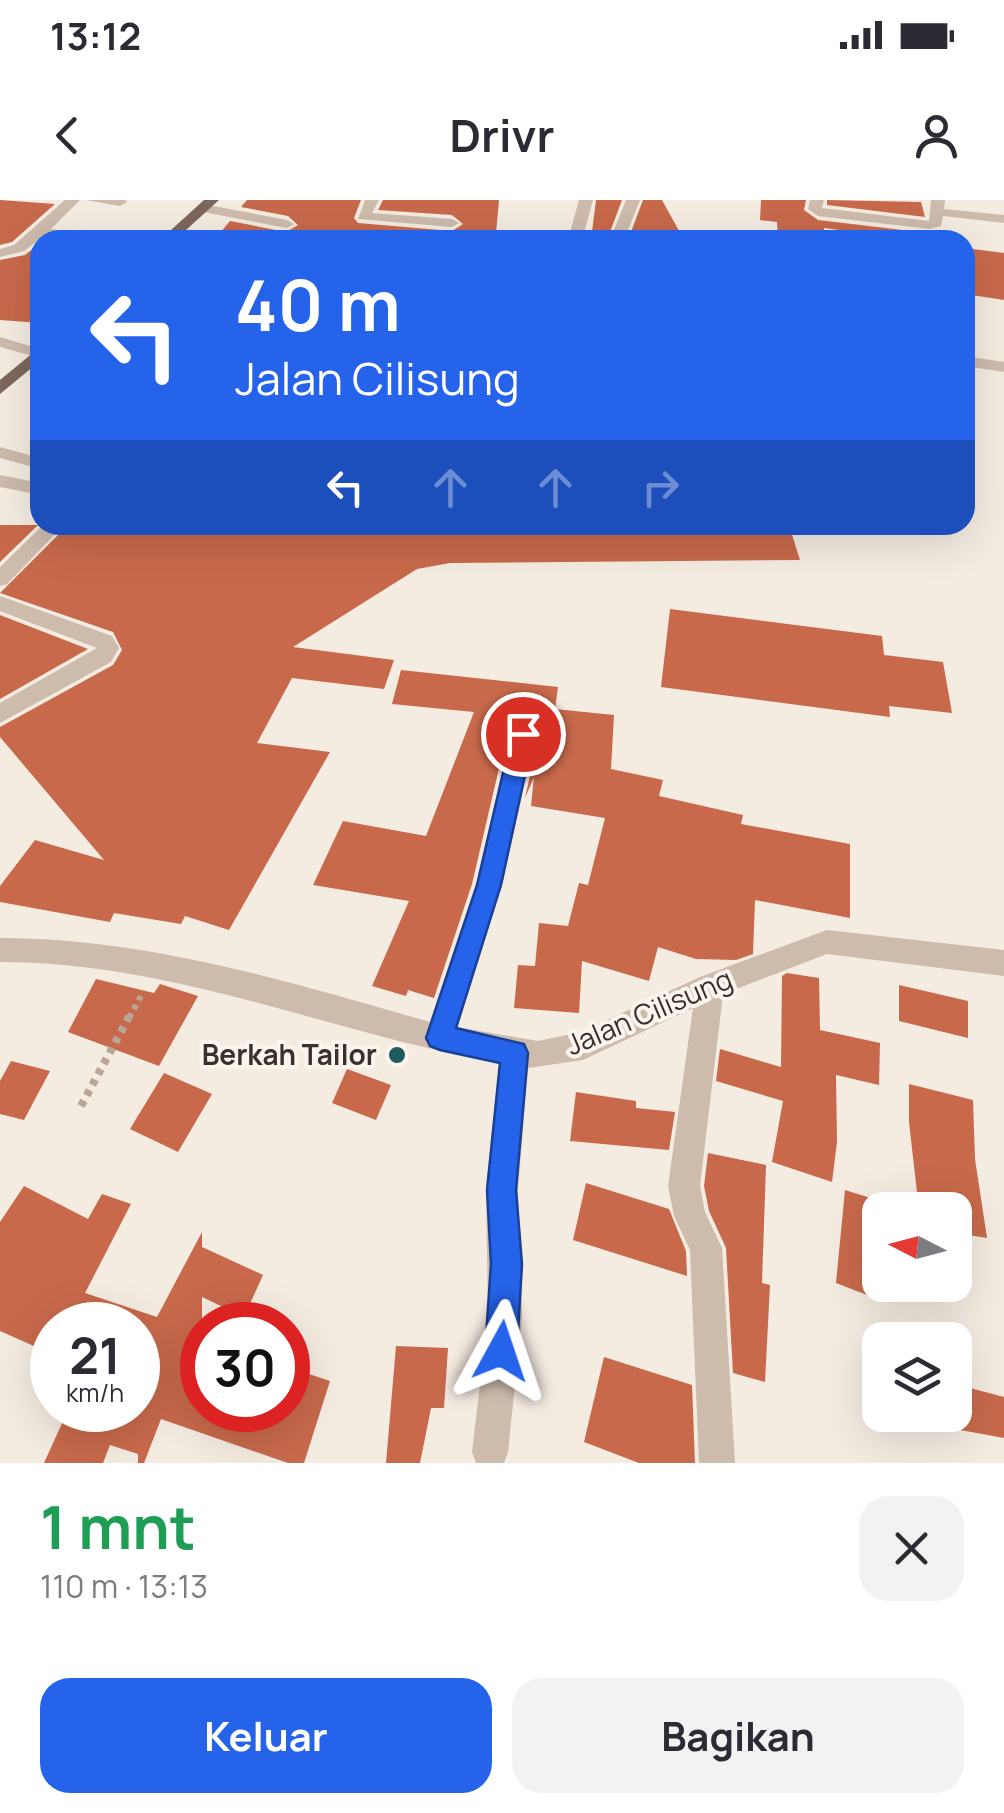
<!DOCTYPE html>
<html lang="id">
<head>
<meta charset="utf-8">
<style>
  :root { --surface:#fff; --page:#f2f2f3; --text:#2b2b33; --muted:#7c7c81; --accent:#2563eb }
  body { margin:0; font-family:Manrope,sans-serif; background:var(--page); color:var(--text); height:100vh; display:flex; flex-direction:column; font-size:38px; white-space:nowrap }
  * { box-sizing:border-box; margin:0 }
  p { font-size:32px; color:var(--muted) }
  .icon { flex:none; width:55px; height:55px; fill:none; stroke:currentColor; stroke-width:2; stroke-linecap:round; stroke-linejoin:round }
  .map { position:relative; height:1263px; overflow:hidden }
  .details { display:flex; flex-direction:column; background:var(--surface); flex:1 }
  .details>* { flex:none }
  .hud { position:absolute; left:30px; top:30px; width:945px; height:305px; border-radius:30px; box-shadow:0 10px 40px #0002; background:#2563eb; color:#fff; overflow:hidden }
  .needle { width:65px; rotate:276deg }
  .fabs { position:absolute; left:862px; top:992px; display:grid; gap:20px }
  .fabs a { display:grid; place-items:center; width:110px; height:110px; border-radius:20px; background:var(--surface); box-shadow:0 10px 40px #0002; font-size:50px }
  .speed { position:absolute; left:30px; top:1102px; display:flex; gap:20px; font-size:50px; font-weight:700; text-align:center }
  .speed>* { display:grid; place-content:center; width:130px; height:130px; border-radius:50%; background:var(--surface); box-shadow:0 10px 40px #0002; line-height:1 }
  .speed small { font-size:25px; font-weight:400 }
  .speed .limit { border:15px solid #d22; background:#fff; color:#111 }
  .pin { position:absolute; display:grid; place-items:center; width:85px; height:85px; color:#fff; margin:-42px; border:5px solid #fff; border-radius:50%; box-shadow:0 2px 10px #0007 }
  .me { position:absolute; width:110px; margin:-55px; rotate:5deg; stroke-linejoin:round; filter:drop-shadow(0 0 8px #0008) }
  .turn { display:flex; align-items:center; gap:35px; height:210px; padding:0 40px; font-size:45px }
  .turn .icon { width:130px; height:130px; stroke-width:2.5 }
  .turn b { display:block; font-size:70px; line-height:85px }
  .lanes { display:flex; align-items:center; height:95px; padding:0 40px; background:#0003; justify-content:center; gap:50px; direction:ltr }
  .lanes .off { opacity:.35 }
  .round { display:grid; place-items:center; flex:none; width:105px; height:105px; border-radius:30px; background:var(--page) }
  .headline { display:flex; align-items:center; justify-content:space-between; height:170px; padding:0 40px }
  h1 { font-size:60px; font-weight:700; line-height:75px; color:#1e9e55 }
  .primary-button { display:flex; gap:20px; margin-top:auto; padding:20px 40px }
  .primary-button a { flex:1; height:115px; border-radius:30px; background:var(--accent); color:#fff; font-size:40px; font-weight:700; line-height:115px; text-align:center }
  .primary-button a+a { background:var(--page); color:var(--text) }
  .status { display:flex; justify-content:space-between; align-items:center; height:70px; padding:0 50px; background:var(--surface); direction:ltr }
  .status svg { height:28px; fill:currentColor }
  header { display:flex; justify-content:space-between; align-items:center; height:130px; padding:0 40px; background:var(--surface); font-size:45px; font-weight:700 }
  .map>svg:first-child { display:block }
  .building { fill:#c8694b }
  .lines { fill:none; stroke-linecap:round; stroke-linejoin:round }
  .path-far1 { stroke:#b9a596; stroke-width:6; stroke-dasharray:5 5; stroke-linecap:butt }
  .path { stroke:#b9a596; stroke-width:8; stroke-dasharray:6 6; stroke-linecap:butt }
  .minor { fill:#cdbbac; fill-rule:evenodd }
  .major { fill:#7d675c; fill-rule:evenodd }
  .route { fill:#2563eb; stroke:#184099; stroke-width:2.5 }
  .poi-dot { fill:#1f5a5e; stroke:#fbf5ee; stroke-width:4 }
  .labels { text-anchor:middle; stroke-width:8; stroke-linejoin:round; paint-order:stroke }
  .street-label { font-size:28px; fill:#3b302b; stroke:#fbf5ee }
  .poi-label { font-size:28px; font-weight:bold; fill:#3b302b; stroke:#fbf5ee; text-anchor:end }
</style>
</head>
<body>
<div class="status"><b>13:12</b><svg viewBox="0 0 49 12"><path d="M0 12V9h3v3zM5 12V6h3v6zM10 12V3h3v9zM15 12V0h3v12zM26 1h20v11H26zM47 4h2v5h-2z"/></svg></div>
<header><svg class="icon" aria-label="back" viewBox="0 0 24 24"><path d="M15 5l-7 7 7 7"/></svg>Drivr<svg class="icon" aria-label="person" viewBox="0 0 24 24"><circle cx="12" cy="8" r="4"/><path d="M4 21q1-7 8-7t8 7"/></svg></header>
<div class="map">
<svg width="1004" height="1263" viewBox="0 0 1004 1263">
  <rect width="100%" height="100%" fill="#f4ebe1"/>
  <path class="building" d="M0,0L55,4L12,42L0,45Z
    M247,0H361L354,18L358,23L452,31L463,24L452,15L378,10L383,0H499L496,33L353,32L347,38L308,32L299,40H214L230,21L286,32L298,25L288,16L241,7Z
    M596,0H622L607,40H591Z
    M643,0H662L684,40H628Z
    M761,0H806L804,10L818,20L928,33L929,40H894V37L824,28V40H778L777,22L760,20Z
    M827,0L921,2L925,17L827,5Z
    M40,43V123L0,120V60L25,55Z
    M965,48L1004,53V100L965,94Z
    M0,325H38L0,362Z
    M68,325H341L349,330L377,325H789L800,360L450,363L417,369L293,447L394,460L384,489L292,478L257,543L330,552L229,730L185,716L181,724L114,713L110,722L0,702V686L35,640L104,660L0,537V527L113,465L122,450L113,432L0,393Z
    M670,409L882,436L884,455L943,462L952,513L889,506L890,517L661,487Z
    M0,415L88,449L0,499Z
    M401,470L558,487L555,509L614,515L611,569L663,580L659,596L743,615L741,624L850,644V718L755,700L753,754L736,760L696,759L658,747L649,781L582,761L579,813L514,808L518,765L535,766L539,723L568,726L579,683L588,685L605,618L531,606L534,577L525,598L539,536L523,522L507,534L472,684L434,798L408,790L406,796L372,786L409,701L313,685L343,621L426,636L474,512L392,504Z
    M787,773L819,778L820,830L880,843L879,885L836,875L837,942L832,982L772,962L783,901L716,881L720,849L781,867L782,776Z
    M96,779L154,793L160,784L198,796L159,866L68,832Z
    M899,785L968,801V838L899,821Z
    M11,861L50,871L24,920L0,914V881Z
    M347,869L391,885L376,920L332,903Z
    M164,873L212,894L178,952L130,929Z
    M909,884L973,900L975,959L987,1038L955,1033V1010H919L909,922Z
    M576,892L636,901V908L675,912L669,950L570,941Z
    M708,953L766,965L762,1083L770,1085L765,1182L733,1173L726,1048L709,1011L704,986Z
    M586,983L669,1009L686,1051L687,1076L573,1040Z
    M24,986L88,1019L102,994L131,1004L85,1093L157,1117L202,1032V1047L263,1075L244,1117L202,1097V1210H288V1167L330,1181L304,1263H288L161,1219L144,1263H138V1254L110,1245L103,1263H44L68,1210H138V1125H52V1154L0,1131V1022Z
    M845,990L880,1001V1100L836,1083Z
    M396,1146L448,1148L444,1208H431L420,1263H386Z
    M604,1157L692,1185L695,1263H639L584,1242Z
    M955,1184L1004,1197V1238L955,1229Z"/>
  <g class="lines">
    <path class="path-far1" d="M129,818L142,794"/>
    <path class="path" d="M81,906L130,815"/>
    <path class="minor" d="M65,0H80L51,29L93,35L99,40L43,36L24,51L0,57V49L14,45Z
      M86,0H125L127,2L120,6Z
      M365,0H379L372,13L452,19L459,23L452,27L358,19Z
      M579,0H593L582,40H568Z
      M626,0H640L624,40H610Z
      M810,0H824L822,8L929,21L931,0H945L944,9L1004,15V23L943,16L941,26L930,29L818,16L808,9Z
      M203,4L287,20L294,24L287,28L198,11L196,8Z
      M0,137L40,149V158L0,147Z
      M965,156L1004,162V172L965,166Z
      M0,247L40,258V269L0,258Z
      M0,275L40,283V295L0,287Z
      M43,325H64L7,384L0,386V367Z
      M0,396L112,436L119,448L111,462L0,523V503L97,448L0,411Z
      M523,526L535,535L502,685L457,827L538,841L581,832L700,777L827,730L1004,750V776L827,754L723,794L700,986L705,1012L722,1048L735,1263H699L690,1050L674,1016L668,986L693,808L583,860L528,868L518,989L522,1117L508,1252L504,1263H476L472,1252L488,1117L486,989L499,863C330,833 175,762 0,762V738C147,738 290,782 430,822L476,685L511,535Z"/>
    <path class="major" d="M204,0H219L175,40H160Z
      M40,147V161L0,194V180Z"/>
  </g>
  <path class="route" d="M523,526L534,534L501,685L456,828L524,844L528,853L516,990L522,1064L517,1151L512,1162L501,1167L490,1162L485,1151L491,1064L487,990L500,863L440,850L430,846L426,838L477,685L512,534Z"/>
  <circle class="poi-dot" cx="397" cy="855" r="10"/>
  <g class="labels">
    <g class="street-label">
      <text transform="translate(649 812) rotate(-23)" y="10">Jalan Cilisung</text>
    </g>
    <g class="poi-label">
      <text x="377" y="865">Berkah Tailor</text>
    </g>
  </g>
</svg>
<div class="fabs">
<a><svg class="needle" viewBox="-14 -14 28 28"><path d="M0-13l5 13h-10z" fill="#e53935"/><path d="M0 13l5-13h-10z" fill="#7c7c81"/></svg></a>
<a><svg class="icon" aria-label="layers" viewBox="0 0 24 24"><path d="M12 4l9 5-9 5-9-5zM3 14l9 5 9-5"/></svg></a>
</div>
<div class="speed"><div>21<small>km/h</small></div><div class="limit">30</div></div>
<div class="pin" style="left:523px;top:534px;background:#d93025"><svg class="icon" aria-label="arrive" viewBox="0 0 24 24"><path d="M6 21V4h12l-3 4 3 4H6"/></svg></div>
<svg class="me" style="left:501px;top:1151px" viewBox="-20 -20 40 40"><path d="M0-17L14 15 0 8-14 15z" fill="#2563eb" stroke="#fff" stroke-width="4"/></svg>
<div class="hud">
<div class="turn"><svg class="icon" aria-label="left" viewBox="0 0 24 24"><path d="M17 20v-9H6M10 6l-5 5 5 5"/></svg><div><b>40 m</b>Jalan Cilisung</div></div>
<div class="lanes"><svg class="icon" aria-label="left" viewBox="0 0 24 24"><path d="M17 20v-9H6M10 6l-5 5 5 5"/></svg><svg class="icon off" aria-label="ahead" viewBox="0 0 24 24"><path d="M12 20V5M6 11l6-6 6 6"/></svg><svg class="icon off" aria-label="ahead" viewBox="0 0 24 24"><path d="M12 20V5M6 11l6-6 6 6"/></svg><svg class="icon off" aria-label="right" viewBox="0 0 24 24"><path d="M7 20v-9h11M14 6l5 5-5 5"/></svg></div>
</div>
</div>
<section class="details">
<div class="headline"><div><h1>1 mnt</h1><p>110 m · 13:13</p></div><a class="round"><svg class="icon" aria-label="close" viewBox="0 0 24 24"><path d="M6 6l12 12M18 6L6 18"/></svg></a></div>
<div class="primary-button"><a>Keluar</a><a>Bagikan</a></div>
</section>
</body>
</html>
